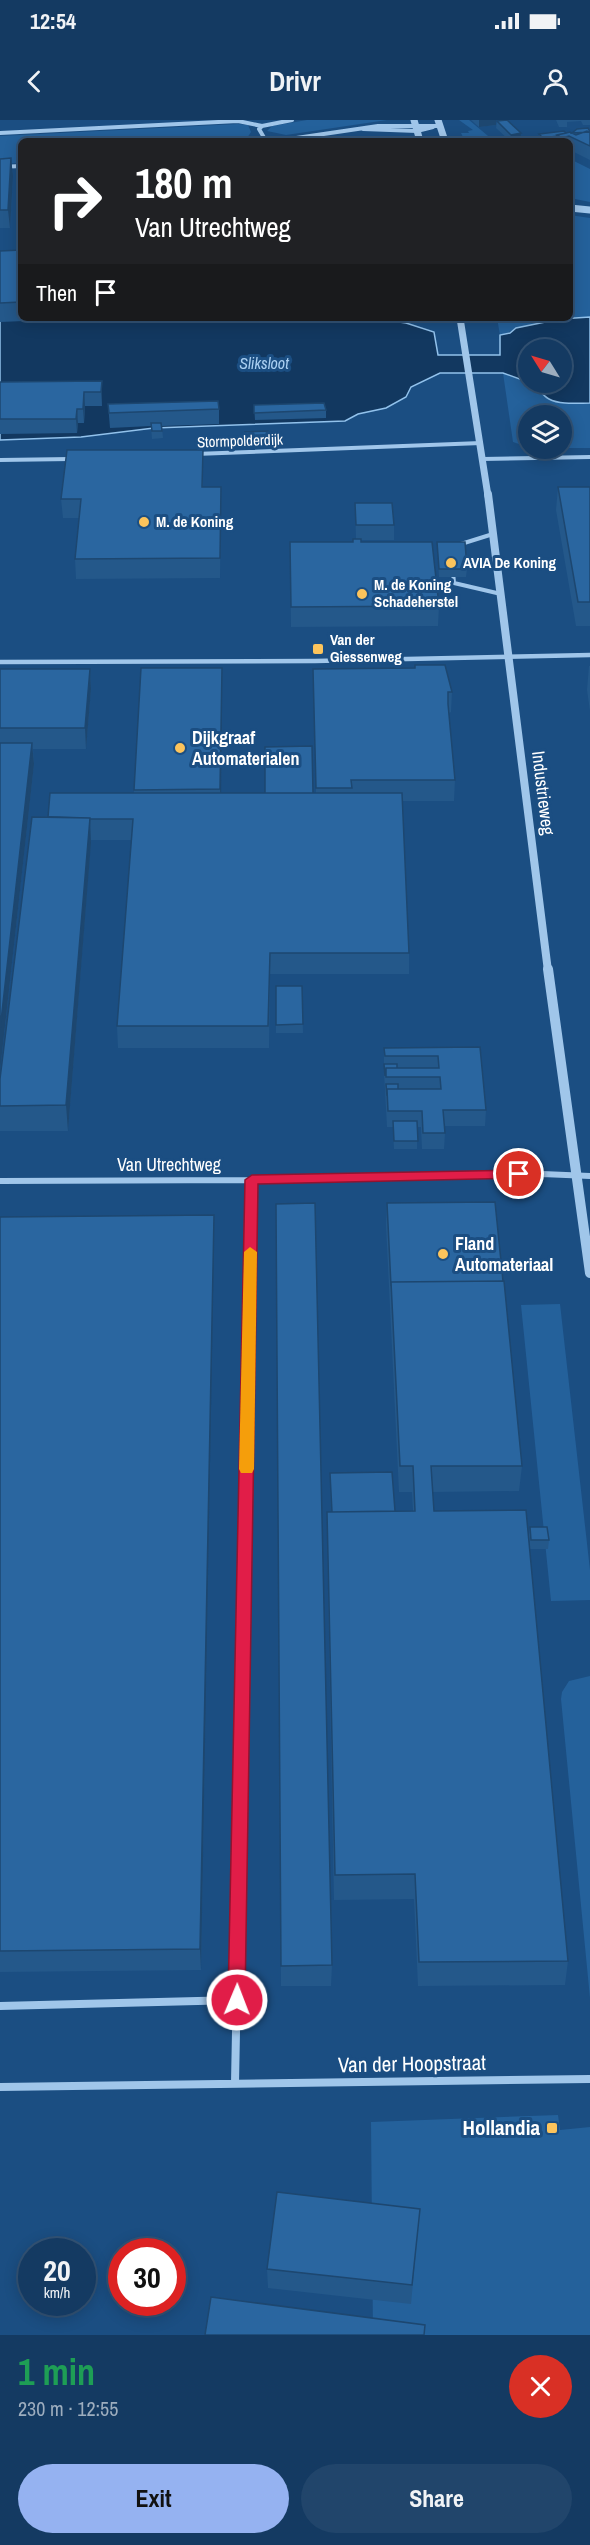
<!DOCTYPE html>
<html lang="en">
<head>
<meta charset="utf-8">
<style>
  :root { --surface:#143a62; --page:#21456b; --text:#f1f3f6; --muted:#9dadbe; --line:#335477; --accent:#95b2f1 }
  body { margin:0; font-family:"Archivo Narrow",sans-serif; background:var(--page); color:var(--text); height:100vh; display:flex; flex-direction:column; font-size:22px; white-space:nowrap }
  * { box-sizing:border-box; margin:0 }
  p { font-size:20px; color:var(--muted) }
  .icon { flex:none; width:33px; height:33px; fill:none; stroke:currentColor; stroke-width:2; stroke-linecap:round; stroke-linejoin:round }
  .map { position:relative; height:2215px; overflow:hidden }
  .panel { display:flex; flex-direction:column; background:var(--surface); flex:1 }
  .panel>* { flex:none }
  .hud { position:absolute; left:18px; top:18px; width:555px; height:183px; border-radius:9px; box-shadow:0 3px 15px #0003,0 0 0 2px var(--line); background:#202124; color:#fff; overflow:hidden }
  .needle { width:39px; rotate:307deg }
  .controls { position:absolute; left:518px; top:219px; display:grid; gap:12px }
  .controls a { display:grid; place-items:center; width:54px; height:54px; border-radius:50%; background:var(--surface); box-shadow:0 3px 15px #0003,0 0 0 2px var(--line); font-size:30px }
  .speed { position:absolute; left:18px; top:2118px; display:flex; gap:12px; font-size:30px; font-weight:700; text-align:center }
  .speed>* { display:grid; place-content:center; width:78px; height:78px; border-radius:50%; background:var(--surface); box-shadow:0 3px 15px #0003,0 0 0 2px var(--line); line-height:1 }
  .speed small { font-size:15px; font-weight:400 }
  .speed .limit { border:9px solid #d22; background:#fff; color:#111 }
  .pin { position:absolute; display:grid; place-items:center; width:51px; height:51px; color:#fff; margin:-26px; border:3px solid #fff; border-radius:50%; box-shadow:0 2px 6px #0007 }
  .me { position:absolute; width:66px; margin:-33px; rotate:1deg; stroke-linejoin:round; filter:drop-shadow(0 0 4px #0008) }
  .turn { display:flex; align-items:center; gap:21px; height:126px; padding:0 18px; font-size:27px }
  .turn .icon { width:78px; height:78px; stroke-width:2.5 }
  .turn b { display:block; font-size:42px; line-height:51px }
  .then { display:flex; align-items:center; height:57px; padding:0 18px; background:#0003; gap:12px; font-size:22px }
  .round { display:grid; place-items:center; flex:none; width:63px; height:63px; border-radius:32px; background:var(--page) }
  .head { display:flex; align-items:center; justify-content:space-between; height:102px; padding:0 18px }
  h1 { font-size:36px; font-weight:700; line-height:45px; color:#1e9e55 }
  .button { display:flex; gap:12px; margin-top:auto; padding:12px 18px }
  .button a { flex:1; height:69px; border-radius:36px; background:var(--accent); color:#111; font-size:24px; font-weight:700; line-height:69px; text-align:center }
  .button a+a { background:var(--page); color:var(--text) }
  .status { display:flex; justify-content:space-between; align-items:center; height:42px; padding:0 30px; background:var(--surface); direction:ltr }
  .status svg { height:16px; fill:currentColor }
  header { display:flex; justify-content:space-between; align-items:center; height:78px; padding:0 18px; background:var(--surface); font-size:27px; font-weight:700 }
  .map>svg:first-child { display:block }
  .green { fill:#24619b }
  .water { fill:#123860; stroke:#92c2ec; stroke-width:1.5 }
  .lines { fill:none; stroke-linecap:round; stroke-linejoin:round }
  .service { stroke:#a0c6ea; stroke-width:4 }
  .minor-far3 { stroke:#a0c6ea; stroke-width:4 }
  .minor-far2 { stroke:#a0c6ea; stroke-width:4.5 }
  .minor-far1 { stroke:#a0c6ea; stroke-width:6 }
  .minor { stroke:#a0c6ea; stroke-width:8 }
  .tertiary-far2 { stroke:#a0c6ea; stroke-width:7 }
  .tertiary-far1 { stroke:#a0c6ea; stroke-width:8 }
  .tertiary { stroke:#a0c6ea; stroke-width:10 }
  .wall { fill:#24588a }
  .shaded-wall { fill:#1d4770 }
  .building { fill:#2a66a0; stroke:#1d4770; stroke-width:1.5 }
  .route { fill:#e11d48; stroke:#92132f; stroke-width:1.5 }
  .slow { fill:#f59e0b }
  .poi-dot { fill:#fcc45c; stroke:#1b4e82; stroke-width:2 }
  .labels { text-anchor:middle; stroke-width:6; stroke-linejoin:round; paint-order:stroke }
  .far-street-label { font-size:15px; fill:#fff; stroke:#1b4e82 }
  .far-poi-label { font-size:15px; font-weight:bold; fill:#fff; stroke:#1b4e82; text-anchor:start }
  .far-water-label { font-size:16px; font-style:italic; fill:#abd0f2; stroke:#1b4e82 }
  .poi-label { font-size:18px; font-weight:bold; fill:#fff; stroke:#1b4e82; text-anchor:start }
  .street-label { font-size:18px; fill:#fff; stroke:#1b4e82 }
  .near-street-label { font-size:21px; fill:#fff; stroke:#1b4e82 }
  .near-poi-label { font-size:21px; font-weight:bold; fill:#fff; stroke:#1b4e82; text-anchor:end }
</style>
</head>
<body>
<div class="status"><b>12:54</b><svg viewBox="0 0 49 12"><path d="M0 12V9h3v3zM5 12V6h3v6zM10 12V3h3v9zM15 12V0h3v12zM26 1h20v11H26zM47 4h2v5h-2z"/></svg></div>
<header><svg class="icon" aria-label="back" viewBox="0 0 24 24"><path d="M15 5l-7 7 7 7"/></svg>Drivr<svg class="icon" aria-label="person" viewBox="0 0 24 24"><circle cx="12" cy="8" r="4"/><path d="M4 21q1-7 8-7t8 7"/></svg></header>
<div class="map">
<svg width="590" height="2215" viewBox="0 0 590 2215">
  <rect width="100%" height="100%" fill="#1b4e82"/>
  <path class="green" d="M307,0H387L286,15L267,11L272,6Z
    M459,0H469L494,21H465L461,13H469L468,11L473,10Z
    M238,4L248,5L251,12L245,21H21V43L0,44V16Z
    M343,16L387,17L403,21H299Z
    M570,39L590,49V82L570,78Z
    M570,95L590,98V197C566,198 540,200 518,208C512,210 507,214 500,215L497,198H570Z
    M503,253L536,265L549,279L571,283H590V328H561V296H528V327L513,322Z
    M560,1184L590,1450V1480L551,1481L521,1185Z
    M590,1556V1878L561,1579L562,1572L569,1561Z
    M558,1995L560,2010L590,2007V2215H373L371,2002Z"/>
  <path class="water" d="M0,194L21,198L379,199L406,203L434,212L438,235H500V215L510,213L516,208L560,199L590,197V283C578,283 560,285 549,279C541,275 538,266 530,263L561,262V230H528V262L503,253H440L411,267L406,277L386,288L358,294L345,301L154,308L81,317L0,320Z"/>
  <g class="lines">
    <path class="service" d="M461,424L493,414
      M453,452L454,463L501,474"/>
    <path class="minor-far3" d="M262,6L259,9L266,21
      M363,9L417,11L433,7
      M0,13L238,1L262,6L292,0
      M276,21L378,6H440
      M0,47L21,46
      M195,334L481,323
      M483,339L590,337
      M0,340L71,339"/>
    <path class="minor-far2" d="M0,542L315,541L590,535"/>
    <path class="minor-far1" d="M0,1061L252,1060L542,1054L590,1056
      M245,1453L252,1060"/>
    <path class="minor" d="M0,1886L237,1880
      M235,1963L245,1451
      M0,1967L590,1959"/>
    <path class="tertiary-far2" d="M414,0L420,21
      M438,0L445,21
      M570,88L590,90
      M460,198L488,376"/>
    <path class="tertiary-far1" d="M488,374L548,851"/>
    <path class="tertiary" d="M548,849L590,1153"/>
  </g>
  <path class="wall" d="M471,0H496V5L479,7Z
    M556,0H590V5H583L581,1L567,2V7H559Z
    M497,1L520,20L510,21L496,8Z
    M590,12V40L570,30V21H539V14Z
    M11,38L13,56L10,108H0V39Z
    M21,130V198H49V200L0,202V131Z
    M102,261V286H85L84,303H78L77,313L0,314V262Z
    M108,284L219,289V304L162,306L163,318L152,319L151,306L110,308Z
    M254,285L326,290V298L255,300Z
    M245,312L269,315V323L246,324Z
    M203,349V367H221L220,458L76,459L75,439L79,398H63L61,379Z
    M558,367H590V506H576L556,390Z
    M355,383L394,405V420H361V422L439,486L438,506L291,507L290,422H353L356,419Z
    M437,422L467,449L466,457H439Z
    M589,546H590V591L587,570Z
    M0,549H90L91,569L86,629H33L34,644L0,951Z
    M313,549L452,572L451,592L449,593L455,660L454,681H402L409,833V854H270L269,928H118L117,906L132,720H91L68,1011H0V959L48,697L134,673V670L222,569L221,673H316Z
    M276,866H302L303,913H276Z
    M480,927L486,990L485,1006H444L445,1013L444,1029H422L421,1007H417V1029H394L393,1007H387L384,952V928Z
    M387,1083L522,1346L519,1371L433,1372L434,1391L568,1841L565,1865L418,1866L414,1779L334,1780L327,1417V1392H331L330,1353L395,1391H413L412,1372H399L386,1105Z
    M276,1084L332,1845L331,1866H281Z
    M214,1095V1117L201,1850L0,1852V1097Z
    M530,1407L549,1420L548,1429H530L529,1416Z
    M418,2108L411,2184L268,2168L267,2149Z"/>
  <path class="shaded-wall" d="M479,0H496V5L479,7Z
    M521,13L520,20L510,21L511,15Z
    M557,16L556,21H543V18Z
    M569,16L568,21H562V18Z
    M11,38L13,56L10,108L8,90Z
    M102,261V286L101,272Z
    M84,272L85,286L84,303L83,289Z
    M77,289L78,303L77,313L76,299Z
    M222,548V569L221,690L220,669Z
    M90,549L91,569L86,629L85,608Z
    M32,623L34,644L0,951V910Z
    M90,698L91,723L68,1011L66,985Z
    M214,1095V1117L201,1850L200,1829Z"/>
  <path class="building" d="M507,0L521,13L511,15L497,1Z
    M588,8L590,12L572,13L577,9Z
    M564,11L566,13L557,15L558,16L543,18L539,14Z
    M587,11L590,13V26L569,16L562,18L557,15L570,12L576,15Z
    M11,38L8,90H0V39Z
    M21,130V182L0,183V131Z
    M102,261L101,272H84L83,289H77L76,299H0V262Z
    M218,281L219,289L109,293L108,284Z
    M324,283L326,290L254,293V285Z
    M151,303H161L162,311H152Z
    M268,311L269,315L246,316L245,312Z
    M67,330H203L202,367H221L220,438L75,439L81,379H61Z
    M558,367H590V482H578Z
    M355,383H392L394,405H356Z
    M353,419H361V422H432L439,486L291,487L290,422H353Z
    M437,422H465L467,449H439Z
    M415,545H445L452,572H448V584L455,660H351L352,668H316L313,549L415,548Z
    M141,548H222L220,669L134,670Z
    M0,549H90L85,608H0Z
    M0,623H32L0,910Z
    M312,626L313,673H265V627Z
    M50,673H402L409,833H270L268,906H117L133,699H90V698L48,697Z
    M32,697L90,698L66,985L0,986V959Z
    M276,866H302L303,904L276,905Z
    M480,927L486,990H443L445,1013H423L422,991H388L387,969H441L440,957H386V948H439L438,936H385L384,928Z
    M384,944H397V948H386L385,956Z
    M386,964H398V969H387V976Z
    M393,1001H417L418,1021H394Z
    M495,1082L503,1161L391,1162V1166L387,1083Z
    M315,1083L332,1845L281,1846L276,1084Z
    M214,1095L200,1829L0,1831V1097Z
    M504,1161L522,1346H431L434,1391L526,1390L568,1841L419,1842L415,1754L335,1755L327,1392L415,1391L413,1346H400L391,1162Z
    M392,1352L395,1391L332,1392L330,1353Z
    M530,1407H547L549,1420H531Z
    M277,2072L420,2089L412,2165L267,2149Z
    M211,2177L425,2205L424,2215H205Z"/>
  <path class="route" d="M519,1050L524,1051L526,1054L524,1058L258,1064L245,1880L243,1886L237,1889L230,1886L228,1880L245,1060L252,1055Z"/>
  <path class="slow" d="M250,1127L257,1132L254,1349L252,1353H241L239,1349L244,1132Z"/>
  <g class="poi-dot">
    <circle cx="144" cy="402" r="6"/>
    <circle cx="451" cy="443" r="6"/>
    <circle cx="362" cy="474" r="6"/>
    <rect x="312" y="523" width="12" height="12" rx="3"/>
    <circle cx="180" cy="628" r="6"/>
    <circle cx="443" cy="1134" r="6"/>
    <rect x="546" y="2002" width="12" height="12" rx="3"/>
  </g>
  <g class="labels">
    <g class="far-street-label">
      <text transform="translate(240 321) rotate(-2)" y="5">Stormpolderdijk</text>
    </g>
    <g class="far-poi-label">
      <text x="156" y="407">M. de Koning</text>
      <text x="463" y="448">AVIA De Koning</text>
      <text x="374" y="470">M. de Koning<tspan x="374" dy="17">Schadeherstel</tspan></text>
      <text x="330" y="525">Van der<tspan x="330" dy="17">Giessenweg</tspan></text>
    </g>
    <g class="far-water-label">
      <text x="264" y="249">Sliksloot</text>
    </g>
    <g class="poi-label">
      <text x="192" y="624">Dijkgraaf<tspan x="192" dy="21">Automaterialen</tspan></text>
      <text x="455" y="1130">Fland<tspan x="455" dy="21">Automateriaal</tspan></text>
    </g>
    <g class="street-label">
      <text transform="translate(543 673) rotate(83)" y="6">Industrieweg</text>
      <text x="169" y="1051">Van Utrechtweg</text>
    </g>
    <g class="near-street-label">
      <text transform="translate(412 1944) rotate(-1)" y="7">Van der Hoopstraat</text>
    </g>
    <g class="near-poi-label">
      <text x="540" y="2015">Hollandia</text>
    </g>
  </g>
</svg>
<div class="controls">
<a><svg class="needle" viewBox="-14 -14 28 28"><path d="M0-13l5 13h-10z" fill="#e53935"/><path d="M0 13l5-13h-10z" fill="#9dadbe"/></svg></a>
<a><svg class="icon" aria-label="layers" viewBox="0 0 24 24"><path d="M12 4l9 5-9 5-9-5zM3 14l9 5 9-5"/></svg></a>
</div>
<div class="speed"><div>20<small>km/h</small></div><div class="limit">30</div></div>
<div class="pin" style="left:519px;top:1054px;background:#d93025"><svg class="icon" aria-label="arrive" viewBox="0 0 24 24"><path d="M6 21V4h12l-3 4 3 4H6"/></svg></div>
<svg class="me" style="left:237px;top:1880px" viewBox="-20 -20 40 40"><circle r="17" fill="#e11d48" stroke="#fff" stroke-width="3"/><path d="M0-11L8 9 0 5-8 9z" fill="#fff"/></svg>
<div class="hud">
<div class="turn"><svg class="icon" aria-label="right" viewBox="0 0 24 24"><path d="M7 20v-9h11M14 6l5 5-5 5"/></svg><div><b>180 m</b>Van Utrechtweg</div></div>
<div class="then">Then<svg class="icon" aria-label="arrive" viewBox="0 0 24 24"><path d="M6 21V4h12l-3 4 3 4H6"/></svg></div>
</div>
</div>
<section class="panel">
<div class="head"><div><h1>1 min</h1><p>230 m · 12:55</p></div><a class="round" style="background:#d93025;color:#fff"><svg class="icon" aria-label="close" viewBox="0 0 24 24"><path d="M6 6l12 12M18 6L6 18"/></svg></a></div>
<div class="button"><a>Exit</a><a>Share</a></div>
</section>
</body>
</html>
